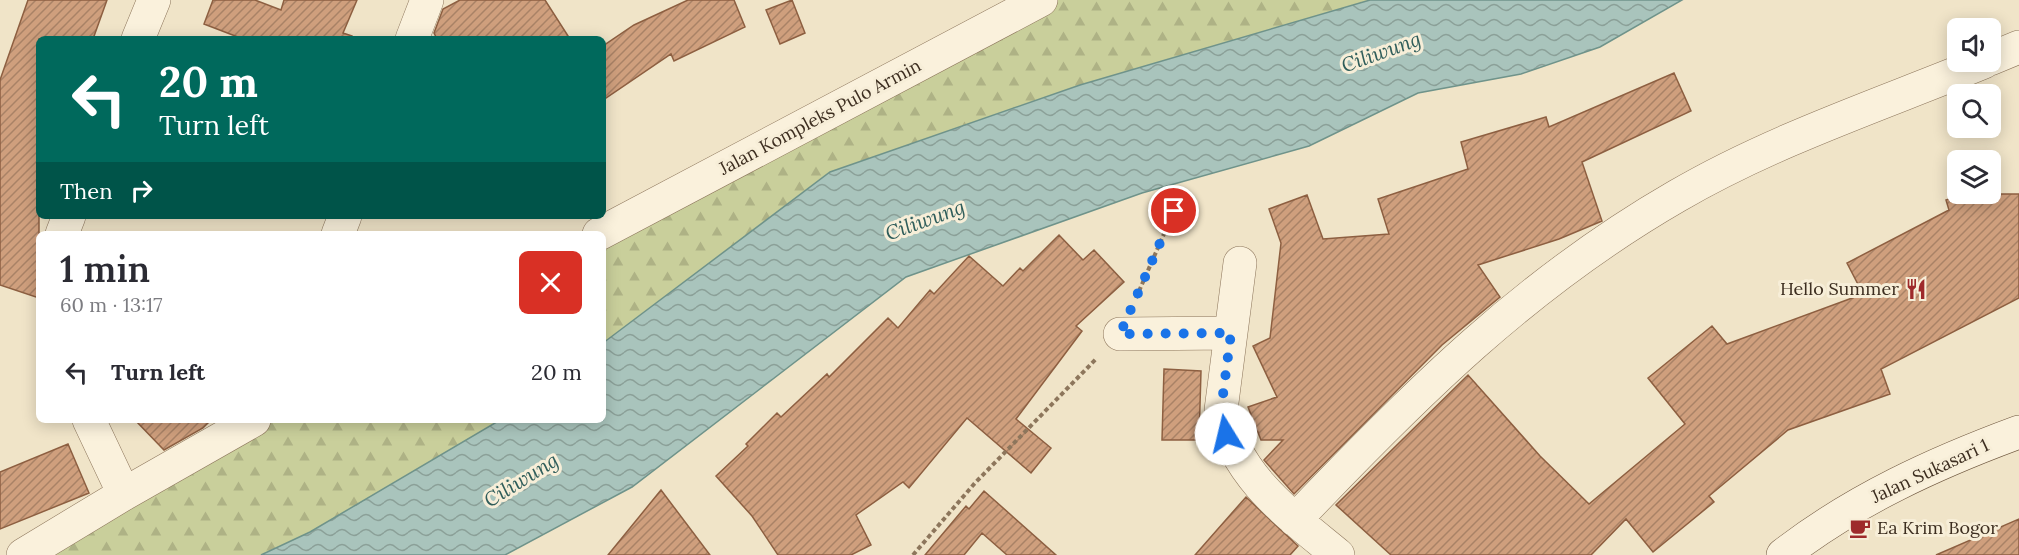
<!DOCTYPE html>
<html lang="en">
<head>
<meta charset="utf-8">
<style>
  :root { --surface:#fff; --page:#f2f2f3; --text:#2b2b33; --muted:#7c7c81 }
  body { margin:0; font-family:Lora,serif; background:var(--page); color:var(--text); height:100vh; display:flex; flex-direction:column; font-size:22px; white-space:nowrap }
  * { box-sizing:border-box; margin:0 }
  p { font-size:20px; color:var(--muted) }
  .icon { flex:none; width:33px; height:33px; fill:none; stroke:currentColor; stroke-width:2; stroke-linecap:round; stroke-linejoin:round }
  .map { position:relative; flex:1; overflow:hidden }
  .details { position:absolute; left:36px; top:231px; width:570px; height:192px; display:flex; flex-direction:column; background:var(--surface); border-radius:9px; box-shadow:0 3px 15px #0003 }
  .details>* { flex:none }
  .banner { position:absolute; left:36px; top:36px; width:570px; height:183px; border-radius:9px; box-shadow:0 3px 15px #0003; background:#00695c; color:#fff; overflow:hidden }
  .controls { position:absolute; left:1947px; top:18px; display:grid; gap:12px }
  .controls a { display:grid; place-items:center; width:54px; height:54px; border-radius:9px; background:var(--surface); box-shadow:0 3px 15px #0003; font-size:30px }
  .pin { position:absolute; display:grid; place-items:center; width:51px; height:51px; color:#fff; margin:-26px; border:3px solid #fff; border-radius:50%; box-shadow:0 2px 6px #0007 }
  .me { position:absolute; width:66px; margin:-33px; rotate:351deg; stroke-linejoin:round; filter:drop-shadow(0 0 4px #0008) }
  .turn { display:flex; align-items:center; gap:21px; height:126px; padding:0 24px; font-size:27px }
  .turn .icon { width:78px; height:78px; stroke-width:2.5 }
  .turn b { display:block; font-size:42px; line-height:51px }
  .then { display:flex; align-items:center; height:57px; padding:0 24px; background:#0003; gap:12px; font-size:22px }
  .round { display:grid; place-items:center; flex:none; width:63px; height:63px; border-radius:9px; background:var(--page) }
  .overview { display:flex; align-items:center; justify-content:space-between; height:102px; padding:0 24px }
  h1 { font-size:36px; font-weight:600; line-height:45px }
  ul { padding:0; list-style:none }
  li { display:flex; align-items:center; gap:18px; height:78px; padding:0 24px }
  li div { flex:1 }
  li b { display:block; font-size:22px }
  li em { font-style:normal }
  .map>svg:first-child { display:block }
  .forest { fill:url(#forest-firs) }
  .water { fill:url(#water-waves); stroke:#6f938a; stroke-width:1.5 }
  .building { fill:url(#building-hatch); stroke:#8d5f41; stroke-width:1.5 }
  .lines { fill:none; stroke-linecap:round; stroke-linejoin:round }
  .street-casing { stroke:#8d765c; stroke-width:34 }
  .secondary-casing { stroke:#6f573f; stroke-width:34 }
  .path { stroke:#8d765c; stroke-width:4; stroke-dasharray:4.5 3; stroke-linecap:butt }
  .street { stroke:#faf1dc; stroke-width:33 }
  .secondary { stroke:#faf1dc; stroke-width:33 }
  .route { stroke:#1a73e8; stroke-width:10; stroke-dasharray:0 18 }
  .labels { text-anchor:middle; stroke-width:6; stroke-linejoin:round; paint-order:stroke }
  .street-label { font-size:18px; fill:#3d2e20; stroke:#f7eed8 }
  .poi-label { font-size:18px; fill:#3d2e20; stroke:#f7eed8; text-anchor:end }
  .water-label { font-size:20px; font-style:italic; fill:#2f5d5a; stroke:#f7eed8 }
</style>
</head>
<body>
<div class="map">
<svg width="2019" height="555" viewBox="0 0 2019 555">
  <defs>
    <pattern id="forest-firs" width="22" height="20" patternUnits="userSpaceOnUse" patternTransform="scale(1.5)"><rect width="22" height="20" fill="#c9cf9b"/><path d="M5 1l3.5 6h-7zM16 11l3.5 6h-7z" fill="#aeb285"/></pattern>
    <pattern id="water-waves" width="16" height="10" patternUnits="userSpaceOnUse" patternTransform="scale(1.5)"><rect width="16" height="10" fill="#a9c4bc"/><path d="M0 5q4-4 8 0t8 0" fill="none" stroke="#8ba098"/></pattern>
    <pattern id="building-hatch" width="6" height="6" patternUnits="userSpaceOnUse" patternTransform="scale(1.5)"><rect width="6" height="6" fill="#cf9f7d"/><path d="M-1 1l2-2M0 6l6-6M5 7l2-2" fill="none" stroke="#a98266"/></pattern>
  </defs>
  <rect width="100%" height="100%" fill="#f0e4c8"/>
  <path class="forest" d="M1041,0H1370L1080,85L830,172L603,343V234Z
    M254,420H500L310,532L262,555H23Z"/>
  <path class="water" d="M1370,0H1682L1600,47L1521,74L1418,93L1309,146L1142,193L906,277L632,487L505,555H261L310,532L500,420H603V343L830,172L1080,85Z"/>
  <path class="building" d="M28,0H107L93,39H39V298L0,285V80Z
    M213,0H255L281,10L284,0H357L343,33L352,36L351,39H243L204,24Z
    M460,0H545L570,39H437L434,33L443,9Z
    M688,0H734L745,27L674,61L671,54L603,100V46L634,25Z
    M792,0L805,33L780,44L766,10Z
    M1674,73L1691,111L1582,162L1602,221L1559,239L1478,265L1500,297L1442,345L1294,494L1264,460L1283,440H1261L1248,407L1277,397L1253,346L1270,338L1281,243L1269,209L1307,195L1323,239L1389,234L1378,199L1468,169L1461,142L1546,117L1549,127Z
    M1965,194H2019V298L1881,369L1890,394L1788,430L1709,496L1714,502L1653,552L1626,519L1591,555H1391L1336,505L1468,375L1540,456L1589,504L1685,424L1648,378L1712,326L1727,344L1863,294L1847,263L1949,210L1946,200Z
    M1059,235L1083,260L1094,250L1124,282L1076,326L1082,331L1016,419L1051,448L1031,473L967,418L909,488L903,482L856,515L871,545L851,555H778L752,516L716,476L748,446L746,444L777,413L781,417L827,374L829,377L888,318L898,328L930,290L934,294L969,256L1003,286L1020,268L1023,271Z
    M1164,369L1201,371L1199,440H1162Z
    M135,420H211L203,428L164,450Z
    M68,444L89,493L0,529V472Z
    M661,490L710,555H608Z
    M984,491L1056,555H1007L982,533L964,555H925L966,506L969,509Z
    M1246,497L1298,546L1290,555H1195Z
    M2019,519V555H1936Z"/>
  <g class="lines">
    <defs>
      <path id="street" d="M138,39L154,0
        M412,39L427,0
        M1990,59L2019,47
        M62,234L69,216
        M338,234L345,216
        M599,234L1041,0
        M1240,263L1221,410C1236,477 1287,513 1338,555
        M1120,334L1231,333
        M89,420L124,494
        M1295,520C1414,395 1526,283 1677,196C1773,140 1882,104 1984,62
        M23,555L124,494L254,420"/>
      <path id="secondary" d="M1783,555C1854,500 1935,463 2019,432"/>
    </defs>
    <use href="#street" class="street-casing"/>
    <use href="#secondary" class="secondary-casing"/>
    <path class="path" d="M1136,298L1174,211
      M913,555L975,483L1096,359"/>
    <use href="#street" class="street"/>
    <use href="#secondary" class="secondary"/>
  </g>
  <g class="lines">
    <path class="route" d="M1174,211L1120,334L1231,333L1221,410L1226,434"/>
  </g>
  <defs>
    <symbol id="restaurant-bare" viewBox="-9 -9 18 18"><path d="M-5-6h1v4h1v-4h1v4h1v-4h1v5L-1.5 .5V6h-2V.5L-5-1ZM5-6V6H3V1.5H1.5Q1.5-4 5-6Z" fill="#9e2a2b" stroke="#f7eed8" stroke-width="2.5" paint-order="stroke"/></symbol>
    <symbol id="cafe-bare" viewBox="-9 -9 18 18"><path d="M-5.5-4.5H6V0H3Q3 3.5 0 3.5H-2.5Q-5.5 3.5-5.5 0ZM3-3.2v2h1.7v-2ZM-6 4.5H4V6H-6Z" fill="#9e2a2b" stroke="#f7eed8" stroke-width="2.5" paint-order="stroke"/></symbol>
  </defs>
  <g fill-rule="evenodd">
    <use href="#restaurant-bare" x="1901" y="274" width="30" height="30"/>
    <use href="#cafe-bare" x="1845" y="513" width="30" height="30"/>
  </g>
  <g class="labels">
    <g class="street-label">
      <text transform="translate(820 117) rotate(-28)" y="6">Jalan Kompleks Pulo Armin</text>
      <text transform="translate(1930 471) rotate(-25)" y="6">Jalan Sukasari 1</text>
    </g>
    <g class="poi-label">
      <text x="1899" y="295">Hello Summer</text>
      <text x="1877" y="534" text-anchor="start">Ea Krim Bogor</text>
    </g>
    <g class="water-label">
      <text transform="translate(1381 52) rotate(-20)" y="7">Ciliwung</text>
      <text transform="translate(925 220) rotate(-20)" y="7">Ciliwung</text>
      <text transform="translate(521 480) rotate(-32)" y="7">Ciliwung</text>
    </g>
  </g>
</svg>
<div class="controls">
<a><svg class="icon" aria-label="sound" viewBox="0 0 24 24"><path d="M4 9h4l5-4v14l-5-4H4zM17 9q2 3 0 6"/></svg></a>
<a><svg class="icon" aria-label="search" viewBox="0 0 24 24"><circle cx="10" cy="10" r="6"/><path d="M15 15l6 6"/></svg></a>
<a><svg class="icon" aria-label="layers" viewBox="0 0 24 24"><path d="M12 4l9 5-9 5-9-5zM3 14l9 5 9-5"/></svg></a>
</div>
<div class="pin" style="left:1174px;top:211px;background:#d93025"><svg class="icon" aria-label="arrive" viewBox="0 0 24 24"><path d="M6 21V4h12l-3 4 3 4H6"/></svg></div>
<svg class="me" style="left:1226px;top:434px" viewBox="-20 -20 40 40"><circle r="19" fill="#fff"/><path d="M0-13L10 11 0 6-10 11z" fill="#1a73e8"/></svg>
<div class="banner">
<div class="turn"><svg class="icon" aria-label="left" viewBox="0 0 24 24"><path d="M17 20v-9H6M10 6l-5 5 5 5"/></svg><div><b>20 m</b>Turn left</div></div>
<div class="then">Then<svg class="icon" aria-label="right" viewBox="0 0 24 24"><path d="M7 20v-9h11M14 6l5 5-5 5"/></svg></div>
</div>
<section class="details">
<div class="overview"><div><h1>1 min</h1><p>60 m · 13:17</p></div><a class="round" style="background:#d93025;color:#fff"><svg class="icon" aria-label="close" viewBox="0 0 24 24"><path d="M6 6l12 12M18 6L6 18"/></svg></a></div>
<ul>
<li><svg class="icon" aria-label="left" viewBox="0 0 24 24"><path d="M17 20v-9H6M10 6l-5 5 5 5"/></svg><div><b>Turn left</b></div><em>20 m</em></li>
</ul>
</section>
</div>
</body>
</html>
